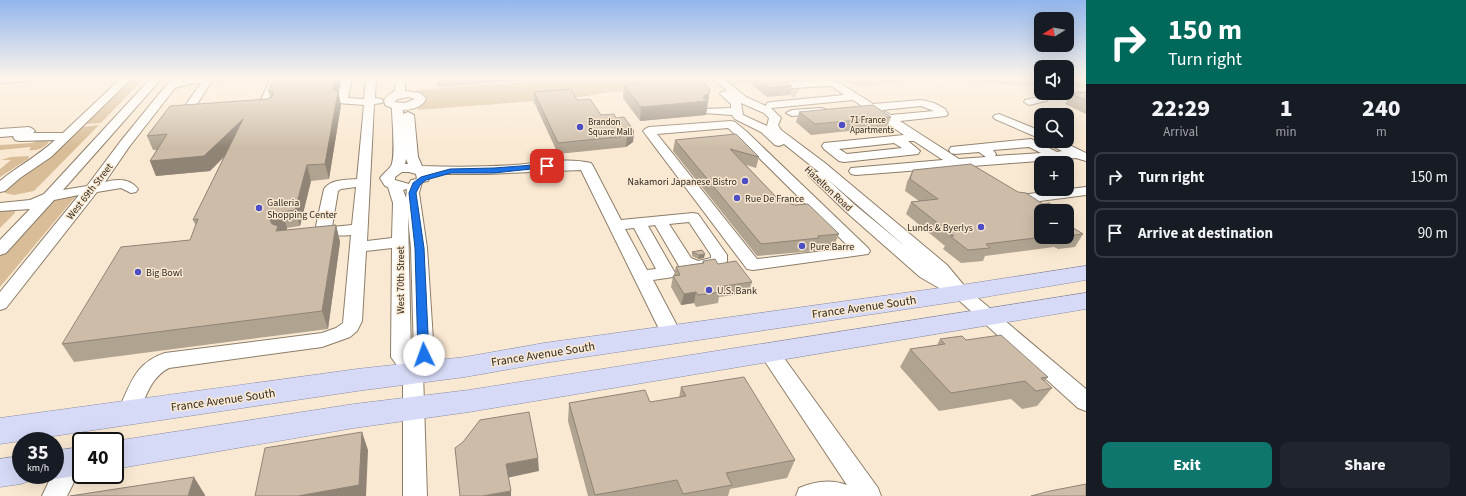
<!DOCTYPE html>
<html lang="en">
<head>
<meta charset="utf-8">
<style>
  :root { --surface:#171b24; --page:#20242c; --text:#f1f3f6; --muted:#9ea1a6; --line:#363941; --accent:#0f766e }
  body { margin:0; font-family:"Source Sans 3",sans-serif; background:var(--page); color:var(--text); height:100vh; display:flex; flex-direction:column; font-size:15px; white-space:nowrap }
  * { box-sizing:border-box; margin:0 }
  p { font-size:13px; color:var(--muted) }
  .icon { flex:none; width:22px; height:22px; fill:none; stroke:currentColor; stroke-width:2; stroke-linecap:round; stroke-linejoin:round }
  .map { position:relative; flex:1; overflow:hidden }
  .drawer { display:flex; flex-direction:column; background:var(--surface); width:380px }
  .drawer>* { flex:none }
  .hud { background:#00695c; color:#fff; overflow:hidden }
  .needle { width:26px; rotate:259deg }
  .fabs { position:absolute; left:1034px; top:12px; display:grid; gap:8px }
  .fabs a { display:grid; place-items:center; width:40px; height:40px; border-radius:8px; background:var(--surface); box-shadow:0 4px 16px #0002; font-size:20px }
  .speed { position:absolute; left:12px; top:432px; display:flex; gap:8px; font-size:20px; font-weight:700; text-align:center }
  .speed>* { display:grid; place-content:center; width:52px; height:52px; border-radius:50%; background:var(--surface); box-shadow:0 4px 16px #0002; line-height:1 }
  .speed small { font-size:10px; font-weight:400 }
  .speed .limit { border:2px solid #111; border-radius:6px; background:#fff; color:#111 }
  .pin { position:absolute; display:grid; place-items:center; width:34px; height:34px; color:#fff; margin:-17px; border-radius:8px; box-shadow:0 2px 6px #0006 }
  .me { position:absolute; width:44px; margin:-22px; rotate:357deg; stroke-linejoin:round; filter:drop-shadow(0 0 3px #0008) }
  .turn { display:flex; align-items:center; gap:14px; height:84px; padding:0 16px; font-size:18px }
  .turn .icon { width:52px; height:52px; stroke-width:2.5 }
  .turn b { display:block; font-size:28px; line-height:34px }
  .eta { display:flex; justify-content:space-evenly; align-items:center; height:68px; text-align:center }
  .eta b { font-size:24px; font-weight:800; line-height:28px }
  .action { display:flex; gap:8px; margin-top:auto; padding:8px 16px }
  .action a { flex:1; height:46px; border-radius:8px; background:var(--accent); color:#fff; font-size:16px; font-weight:800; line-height:46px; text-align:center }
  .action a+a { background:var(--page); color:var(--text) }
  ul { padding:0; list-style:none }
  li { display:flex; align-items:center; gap:12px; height:50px; margin:0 8px 6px; padding:0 8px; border:2px solid var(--line); border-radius:8px }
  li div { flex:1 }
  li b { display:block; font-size:15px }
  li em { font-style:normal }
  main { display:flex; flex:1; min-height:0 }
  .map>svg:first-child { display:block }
  .green { fill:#d8bd98 }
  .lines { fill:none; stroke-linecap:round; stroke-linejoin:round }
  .stream { stroke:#b1baf2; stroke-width:3 }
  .minor-tunnel { stroke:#d1c3ae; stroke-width:11; stroke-dasharray:11 5.5; stroke-linecap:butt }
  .minor-casing { stroke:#8c7d69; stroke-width:2 }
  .major-casing { stroke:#898ca7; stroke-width:1 }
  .minor { fill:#fff; fill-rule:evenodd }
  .major { fill:#d6daf6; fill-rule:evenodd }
  .wall { fill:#b0a390 }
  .shaded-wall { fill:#908476 }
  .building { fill:#cdbda8; stroke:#908476 }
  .route { fill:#1a73e8; stroke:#114b97 }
  .poi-dot { fill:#4d4ec4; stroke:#fae9d2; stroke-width:1.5 }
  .labels { text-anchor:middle; stroke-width:3; stroke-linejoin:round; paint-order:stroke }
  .far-poi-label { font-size:9px; fill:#2f2920; stroke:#fae9d2; text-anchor:start }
  .poi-label { font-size:10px; fill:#2f2920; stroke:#fae9d2; text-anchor:start }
  .street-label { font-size:10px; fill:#2f2920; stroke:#fae9d2 }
  .near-street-label { font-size:12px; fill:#2f2920; stroke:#fae9d2 }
</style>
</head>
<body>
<main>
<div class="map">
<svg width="1086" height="496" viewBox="0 0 1086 496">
  <rect width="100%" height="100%" fill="#fae9d2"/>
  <path class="green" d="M132,78L143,79L101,123L86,124Z
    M579,78H701L708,85L611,92L574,98L417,110L423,103V96L415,90Z
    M724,78H1041V86L930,80L859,86L827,79L782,81L732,85Z
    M1067,78H1086V88L1067,87Z
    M99,125L34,191L14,195L5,193V190L14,182L60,148L83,127Z
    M39,140H46L49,142C44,148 37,151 29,150L31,147L0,150V145L32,143Z
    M29,156L28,159L0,177V169L11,160H1L11,157Z
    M76,196L75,197L0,287V256L51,202L58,198Z
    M15,210V213L0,228V211Z"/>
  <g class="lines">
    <path class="stream" d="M934,78H937"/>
    <path class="minor-tunnel" d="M788,87L798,94"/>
    <defs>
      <path id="minor" d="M0,78H33L28,81L0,83Z
        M117,78H127L128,82L51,157L20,178L5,191L0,192V181C18,166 38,156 55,140L19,141L15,140L13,137L14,136L0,137V129L29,127L33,129L35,131L33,133H63L118,81Z
        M151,78H162L63,190L87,186L120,142L172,78H183L182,80L188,78H227L222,81L211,82L194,109L202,110L204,112C199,117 185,118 180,113L201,83L190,84L175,88L129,147L105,182C116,179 130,178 138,189L136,192L131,193L121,188L97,192L6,308L0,310V292L79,195L54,200L6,253L0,255V240L30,209L0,211V203L30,200L44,194Z
        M271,78H281L266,110H258L257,108Z
        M342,78H352L348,98L364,99L366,78H376L375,98L382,99L383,101L382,103L374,104L367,241L392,238L393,203L388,187L385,186L380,178C383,174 388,170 391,166C396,157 392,120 392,108L385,105L384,100C393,88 397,98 395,78H405V91L420,93L426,98C424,107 411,110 403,110V114L408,112L414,115L418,157L422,166C453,167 483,167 514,165C538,163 567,157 591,163L593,166L621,220L693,213L698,214L727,255V261L725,265L709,270L697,271L679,266L655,225L648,226L675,273L673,277L653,280L682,335L679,340L672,342L665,340L662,335L581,170L485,174H430L428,181L422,182L419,193L427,248L434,355L423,373L427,496H403V374L391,357L392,248L366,251L362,321L357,331L350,337L322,347L169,368C149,378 145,401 136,419L128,422L120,419L117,413C130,386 134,363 165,353L322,333L336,328L343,323L351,235C340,236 331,236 320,233L316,226L324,189C331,179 346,180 357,179L364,105L338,103L337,101ZM408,97L415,99L405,103L394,102L398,99ZM406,159L408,164H405ZM402,172H409L416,174L417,179L411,180L409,184L395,180V177ZM356,187L352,225L332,227L338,191L341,189ZM407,189L406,198L403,190ZM408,216L411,248L414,354L412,357L411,355ZM689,222L711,255V258L698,261L691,258L669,224ZM634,228L656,269L647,270L625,229Z
        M712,78H723L746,97L766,106L767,103L771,102L844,95L833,87L827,86L793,88L788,90L781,86L788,82L827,80L840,83L873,104L921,100L934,103L945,109L948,114L946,116L900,121L959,159L986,157L979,152L955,154L951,153L949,150L951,147L1031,139L1057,152L1062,151L1048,144L1046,141H1061L1086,153V161L1076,158L856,175L851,174L849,171L851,168L943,160L914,141H908L920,151L918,154L844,162L839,161L824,149L822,146L824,143L904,135L869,111L862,110L861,108L862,106L853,100L771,108L781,118L778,125L781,130L825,163L947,265L967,289L1086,389V411L1078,408L952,294L946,292L920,277L845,211L808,175L810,172H819L784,144L779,146L775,145L761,132L735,119L732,115L704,113L702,111L704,109L731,108V104L720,94L721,92L727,91ZM741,103L764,113L769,118L767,126L743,115ZM921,106L934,111L891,115L882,110ZM894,143L902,148L847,154L839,149ZM1029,147L1041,153L995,156L996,154L993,150ZM826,178L906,247L855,205Z
        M1067,92L1086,93V99L1051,97L1046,101L1029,105L1024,102L1025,100L1038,97L1044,93Z
        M821,108L825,109L827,111L825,113L792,116L786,113L792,110Z
        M999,114L1041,131V139L995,119L993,117L995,115Z
        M731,121L735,122L747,132L868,248L870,251L868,254L753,270L747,269L643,131L645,129L649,127ZM728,128L739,138L850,248L757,259L657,134Z
        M1086,187V195L1017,204L1012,203L1006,197L1008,194L1013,193L1020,195Z
        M769,345L776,347L878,488L881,496H796L799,488C815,481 831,479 847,485L762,357L759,352L762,347Z
        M72,451L80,455L81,468L67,496H42L52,475H55V470L64,455Z"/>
      <path id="major" d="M1086,266V280L961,301L544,363L465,377L357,391L0,444V418L357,369L465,357L544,343L961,285Z
        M1086,293V309L469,412L354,428L115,469V441L354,404L469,390Z
        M81,447V475L55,479L44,475H55V451Z
        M21,456V475H34L32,480L21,484L0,487V459Z"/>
    </defs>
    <use href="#minor" class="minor-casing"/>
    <use href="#major" class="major-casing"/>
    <use href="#minor" class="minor"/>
    <use href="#major" class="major"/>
  </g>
  <path class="wall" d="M274,78H341L338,91L341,105L329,179L311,181L300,226L287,228V230L336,225L340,242L328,329L74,362L62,344L190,240L196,226L193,220L224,157L210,171L156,176L150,161L157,150H153L147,136L267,99L270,97L268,91Z
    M436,78H551L437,87Z
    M749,78H781L792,86L790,95L767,97L752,85L753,81Z
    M642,81L710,89L706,115L640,121L623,98L624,85L641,84Z
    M534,92L577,100L601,115L616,118L634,131L633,142L626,147L558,154L534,102Z
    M1086,92V114L1065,104L1071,94Z
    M799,112L891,117L887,127L811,135L796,122Z
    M736,134L759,157L756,168L746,165L780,201L839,234L834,246L815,249V251L757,256L673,151L675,140Z
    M913,170L1041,237H1067V214L1074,219L1070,226L1083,234L1075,247L1058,249L1054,247L985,256L983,261L961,263L943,249L945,246L906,214L911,202L919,201L905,191L907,182Z
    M702,250L704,258L698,259L692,256V252Z
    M703,261L718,264L752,282L748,293L719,297L718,303L696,307L694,303L681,305L671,287L673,276L674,275L676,267L702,263Z
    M940,339L966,340L1048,377L1045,381L1052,388L1037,406L1022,409L1011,399L939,411L900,367L910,349L937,345Z
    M681,387L795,460L787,478L730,489L728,496H588L568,421L569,403L650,402L679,398Z"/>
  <path class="shaded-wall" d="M335,78H341L336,101L333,88Z
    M338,92L341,105L329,179L325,164Z
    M709,94L706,115L640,121L641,107Z
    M243,119L247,133L210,171L156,176L150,161Z
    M634,131L633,142L626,147L627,136Z
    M307,165L311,181L300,226L295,210Z
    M282,212L287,228L282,248L270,220L273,216Z
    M336,225L340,242L328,329L322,311Z
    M705,254L704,258L698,259L699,255Z
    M696,292L694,303L681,305L684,294Z
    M362,432L368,450L366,496H298Z
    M538,458L539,471L507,478L506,464Z
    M194,477L205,495V496H188Z
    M511,491V496H482Z"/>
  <path class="building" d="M274,78H335L333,88L334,90L338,92L325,164L307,165L295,210L282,212L281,215L273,216L270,220L272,224L278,226L276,231L336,225L322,311L62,344L121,247L190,240L198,219L193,220L243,119L204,156L150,161L167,134L147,136L170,106L267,99L273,96V92L268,91Z
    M674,78H699L710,89L709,94L705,95L703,98L708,101L641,107L624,85L644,83L642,81Z
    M756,78H781L792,86L769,88Z
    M571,89L577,100L590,99L601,115L614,114L616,118L624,117L634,131L627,136L558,143L534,92Z
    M1086,92V100L1071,94Z
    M873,105L891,117L815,124L799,112Z
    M736,134L759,157L730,149L780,201L795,205L808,204L839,234L818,236L819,238L761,244L675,140Z
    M971,164L1018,192L1026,193L1043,204L1049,203L1062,211H1041V237H1043L986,244L990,248L968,250L950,236H954L911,202L938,199L910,179L913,170Z
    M1067,214L1074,219L1067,220Z
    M1067,224L1083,234L1067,236Z
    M702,250L705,254L699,255L692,252Z
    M715,259L718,264L736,261L752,282L717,287L721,292L698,295L696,292L684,294L673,276L680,275L676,267L704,263L703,261Z
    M1001,335L1048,377L1041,378L1052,388L1036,391L1025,381L951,393L910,349L945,344L940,339L962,336L966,340Z
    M744,377L795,460L726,473L732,485L683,494L677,480L595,495L569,403L645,390L650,402L686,396L681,387Z
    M529,412L538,458L506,464L511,491L482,496H460L455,448L463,442L480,420Z
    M362,432L359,485L298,496H255L265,448Z
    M194,477L188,496H70Z
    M1086,484V496H1031L1050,491Z"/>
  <linearGradient id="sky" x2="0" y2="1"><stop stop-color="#92b6ec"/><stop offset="0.53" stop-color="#fdf5eb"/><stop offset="1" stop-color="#fdf5eb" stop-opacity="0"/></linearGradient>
  <rect width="1086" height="148" fill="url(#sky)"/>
  <path class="route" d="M547,164L551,166L550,167L494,173H451L426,180L420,185L416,193L424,248L429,355L428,358L424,359L420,358L418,355L415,248L409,193L413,183L421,177L450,169L494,168Z"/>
  <g class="poi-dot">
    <circle cx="842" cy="125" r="4"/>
    <circle cx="580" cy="127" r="4"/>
    <circle cx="745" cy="181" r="4"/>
    <circle cx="737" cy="198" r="4"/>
    <circle cx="259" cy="208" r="4"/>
    <circle cx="981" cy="227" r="4"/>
    <circle cx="802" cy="246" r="4"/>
    <circle cx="138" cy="272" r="4"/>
    <circle cx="709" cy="290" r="4"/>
  </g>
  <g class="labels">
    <g class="far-poi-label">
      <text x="850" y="123">71 France<tspan x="850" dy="10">Apartments</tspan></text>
      <text x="588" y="125">Brandon<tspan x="588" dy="10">Square Mall</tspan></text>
    </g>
    <g class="poi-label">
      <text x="737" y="185" text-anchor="end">Nakamori Japanese Bistro</text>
      <text x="745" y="202">Rue De France</text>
      <text x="267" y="206">Galleria<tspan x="267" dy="12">Shopping Center</tspan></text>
      <text x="973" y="231" text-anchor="end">Lunds &amp; Byerlys</text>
      <text x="810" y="250">Pure Barre</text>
      <text x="146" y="276">Big Bowl</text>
      <text x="717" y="294">U.S. Bank</text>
    </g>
    <g class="street-label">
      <text transform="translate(829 188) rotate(43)" y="4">Hazelton Road</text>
      <text transform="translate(89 191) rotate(-52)" y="4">West 69th Street</text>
      <text transform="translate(400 280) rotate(-90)" y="4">West 70th Street</text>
    </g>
    <g class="near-street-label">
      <text transform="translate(864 307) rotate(-8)" y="4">France Avenue South</text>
      <text transform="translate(543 354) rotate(-9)" y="4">France Avenue South</text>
      <text transform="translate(223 400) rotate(-8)" y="4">France Avenue South</text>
    </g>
  </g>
</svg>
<div class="fabs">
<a><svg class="needle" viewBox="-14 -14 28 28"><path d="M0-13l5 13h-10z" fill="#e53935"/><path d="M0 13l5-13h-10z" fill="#9ea1a6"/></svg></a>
<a><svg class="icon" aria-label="sound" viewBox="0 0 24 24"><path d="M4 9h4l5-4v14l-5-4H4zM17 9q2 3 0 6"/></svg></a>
<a><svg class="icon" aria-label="search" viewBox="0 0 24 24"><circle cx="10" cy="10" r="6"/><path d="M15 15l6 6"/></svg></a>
<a>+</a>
<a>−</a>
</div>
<div class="speed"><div>35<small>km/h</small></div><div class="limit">40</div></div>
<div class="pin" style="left:547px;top:166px;background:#d93025"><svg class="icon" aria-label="arrive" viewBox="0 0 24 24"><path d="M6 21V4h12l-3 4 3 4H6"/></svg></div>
<svg class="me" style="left:424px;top:355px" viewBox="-20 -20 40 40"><circle r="19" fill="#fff"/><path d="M0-13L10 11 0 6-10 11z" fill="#1a73e8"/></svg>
</div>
<section class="drawer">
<div class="hud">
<div class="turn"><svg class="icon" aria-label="right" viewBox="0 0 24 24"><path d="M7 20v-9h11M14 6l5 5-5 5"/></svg><div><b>150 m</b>Turn right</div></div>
</div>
<div class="eta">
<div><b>22:29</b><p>Arrival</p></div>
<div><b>1</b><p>min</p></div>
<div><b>240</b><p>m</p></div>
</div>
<ul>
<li><svg class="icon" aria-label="right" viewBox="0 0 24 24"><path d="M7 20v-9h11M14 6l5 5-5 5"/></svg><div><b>Turn right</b></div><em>150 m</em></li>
<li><svg class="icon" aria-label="arrive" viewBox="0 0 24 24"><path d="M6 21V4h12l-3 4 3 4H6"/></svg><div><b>Arrive at destination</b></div><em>90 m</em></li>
</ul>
<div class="action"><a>Exit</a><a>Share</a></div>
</section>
</main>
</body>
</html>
